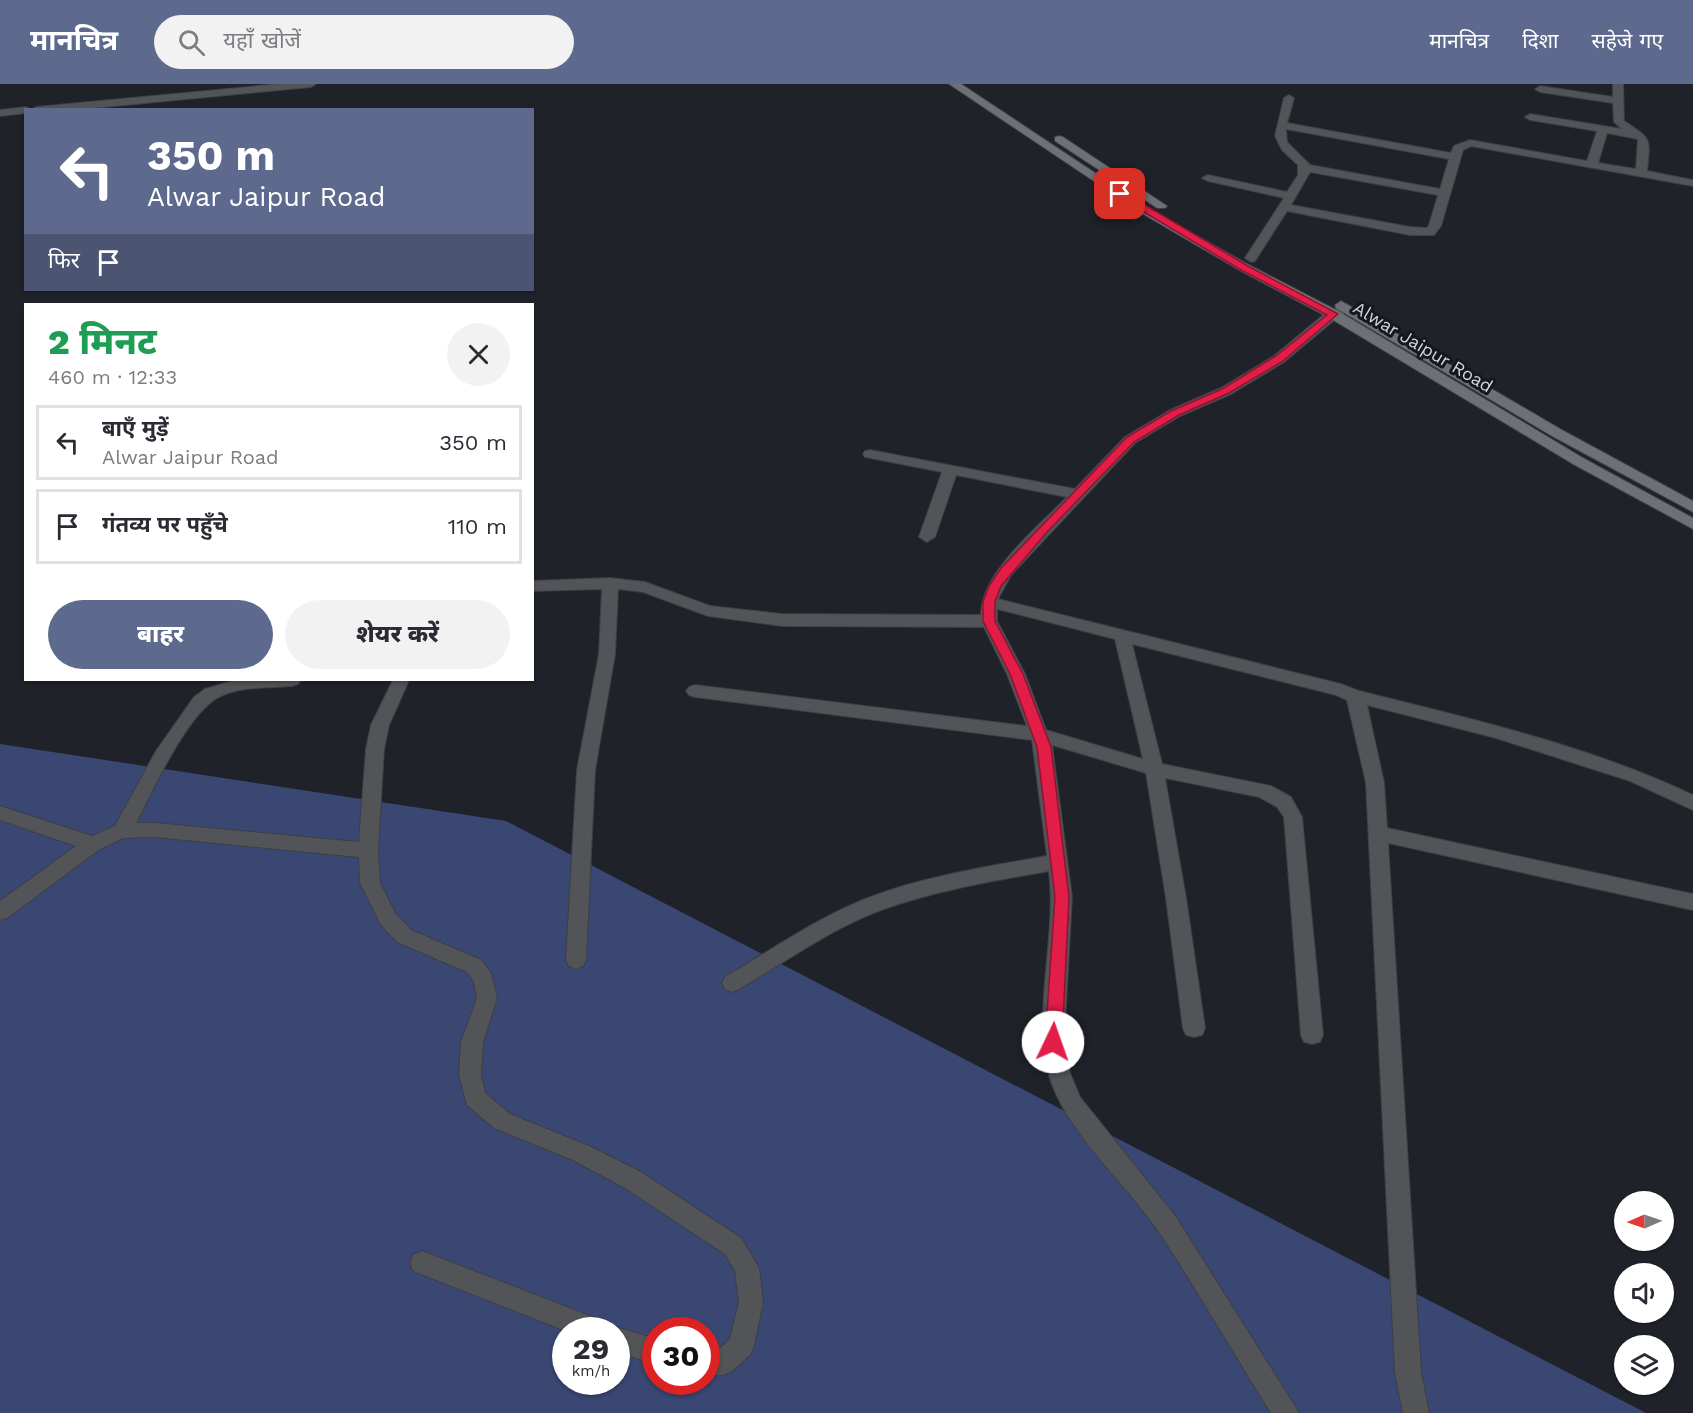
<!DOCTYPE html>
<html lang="hi">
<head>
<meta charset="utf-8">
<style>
  :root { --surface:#fff; --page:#f2f2f3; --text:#2b2b33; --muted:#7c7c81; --line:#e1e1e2; --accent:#5e698e }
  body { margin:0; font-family:"Work Sans","Noto Sans Devanagari",sans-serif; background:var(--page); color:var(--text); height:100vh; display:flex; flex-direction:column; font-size:22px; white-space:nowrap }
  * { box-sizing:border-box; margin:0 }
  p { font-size:20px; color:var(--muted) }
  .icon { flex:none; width:33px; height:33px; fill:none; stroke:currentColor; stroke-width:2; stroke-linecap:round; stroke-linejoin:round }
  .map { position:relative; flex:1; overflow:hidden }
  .details { position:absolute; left:24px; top:219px; width:510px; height:378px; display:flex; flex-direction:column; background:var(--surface); border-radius:0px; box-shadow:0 2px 4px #0004 }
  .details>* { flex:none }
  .banner { position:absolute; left:24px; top:24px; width:510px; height:183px; border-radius:0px; box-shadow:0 2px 4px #0004; background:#5e698e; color:#fff; overflow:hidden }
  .needle { width:39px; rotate:268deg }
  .fabs { position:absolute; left:1614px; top:1107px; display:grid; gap:12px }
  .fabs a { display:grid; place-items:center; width:60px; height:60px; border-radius:50%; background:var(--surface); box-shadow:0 2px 4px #0004; font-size:30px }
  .speed { position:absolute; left:552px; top:1233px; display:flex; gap:12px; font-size:30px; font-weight:700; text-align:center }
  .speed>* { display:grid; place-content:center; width:78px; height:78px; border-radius:50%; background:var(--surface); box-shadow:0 2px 4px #0004; line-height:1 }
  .speed small { font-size:15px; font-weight:400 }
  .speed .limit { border:9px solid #d22; background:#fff; color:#111 }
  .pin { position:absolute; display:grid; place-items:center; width:51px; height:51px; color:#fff; margin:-26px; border-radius:12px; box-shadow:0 3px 9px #0006 }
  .me { position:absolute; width:66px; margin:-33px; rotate:3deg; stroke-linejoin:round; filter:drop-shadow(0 0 4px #0008) }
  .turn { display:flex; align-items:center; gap:21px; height:126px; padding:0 24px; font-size:27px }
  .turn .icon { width:78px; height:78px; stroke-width:2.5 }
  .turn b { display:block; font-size:42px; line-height:51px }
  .then { display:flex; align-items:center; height:57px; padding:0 24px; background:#0003; gap:12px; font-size:22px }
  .round { display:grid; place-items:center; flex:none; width:63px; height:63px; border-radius:32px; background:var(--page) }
  .overview { display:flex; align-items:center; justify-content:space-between; height:102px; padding:0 24px }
  h1 { font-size:36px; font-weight:800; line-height:45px; color:#1e9e55 }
  .button { display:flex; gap:12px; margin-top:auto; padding:12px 24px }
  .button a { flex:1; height:69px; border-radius:36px; background:var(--accent); color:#fff; font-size:24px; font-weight:800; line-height:69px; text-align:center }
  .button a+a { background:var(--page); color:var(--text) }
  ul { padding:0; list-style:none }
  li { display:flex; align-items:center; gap:18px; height:75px; margin:0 12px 9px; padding:0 12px; border:3px solid var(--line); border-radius:0px }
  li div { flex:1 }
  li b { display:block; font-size:22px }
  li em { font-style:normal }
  header { display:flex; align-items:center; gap:36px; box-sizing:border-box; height:84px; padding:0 30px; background:var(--accent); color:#fff }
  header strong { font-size:28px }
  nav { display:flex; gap:33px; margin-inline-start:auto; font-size:21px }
  .search { width:420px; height:54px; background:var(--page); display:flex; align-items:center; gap:15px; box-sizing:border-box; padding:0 21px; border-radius:33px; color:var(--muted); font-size:22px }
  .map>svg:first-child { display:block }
  .green { fill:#3a4773; fill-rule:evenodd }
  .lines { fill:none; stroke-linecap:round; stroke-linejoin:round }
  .street-casing { stroke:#3c3f46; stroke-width:2 }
  .secondary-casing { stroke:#3c3f46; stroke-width:2 }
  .street { fill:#525458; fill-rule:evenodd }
  .secondary { fill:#6e7076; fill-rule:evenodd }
  .route { fill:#e11d48; stroke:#92132f; stroke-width:1.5 }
  .labels { text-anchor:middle; stroke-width:6; stroke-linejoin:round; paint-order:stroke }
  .far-street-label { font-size:18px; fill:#d4d6dc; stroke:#161820 }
</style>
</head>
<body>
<header>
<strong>मानचित्र</strong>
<div class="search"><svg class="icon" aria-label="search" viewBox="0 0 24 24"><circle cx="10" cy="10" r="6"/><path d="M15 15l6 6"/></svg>यहाँ खोजें</div>
<nav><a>मानचित्र</a><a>दिशा</a><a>सहेजे गए</a></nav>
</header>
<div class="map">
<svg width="1693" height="1329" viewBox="0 0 1693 1329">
  <rect width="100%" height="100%" fill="#1f2229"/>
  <path class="green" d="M0,660L506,737L1646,1329H0ZM566,1246H616V1298H566ZM656,1246H706V1298H656Z"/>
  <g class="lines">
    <defs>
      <path id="street" d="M279,0H316L311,3L74,26H31L36,23Z
        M1613,0H1623L1624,37C1653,56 1650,54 1647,87L1693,96V102L1471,62L1463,66L1441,142L1434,151H1410L1287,127L1255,177L1251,178L1245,174L1284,114L1208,97L1202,94L1208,91L1287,108L1298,91V81L1282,66L1275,52L1284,14L1289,11L1294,14L1287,39L1451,69L1454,62L1470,56L1587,77L1597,47L1530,36L1525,33L1530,30L1622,45L1614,38L1613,19L1540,8L1535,5L1540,2L1613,13ZM1286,45L1449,75L1440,105L1310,81L1287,58ZM1607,49L1638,55L1636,85L1598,79ZM1310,88L1438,111L1429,141L1427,144L1410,143L1291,121Z
        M26,23L31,26H26V29L0,32V26Z
        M1347,220L1353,224L1338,233L1284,278L1231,310L1180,332L1135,359L1011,491L998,515L1341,600L1359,607C1472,635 1587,661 1693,711V726L1630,697L1496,654L1367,621L1384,699L1387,744L1693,810V826L1388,759L1421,1288L1429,1329H1403L1395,1288L1366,699L1347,616L1336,611L1132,560L1162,680L1271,702L1291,713L1302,733L1323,951L1320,958L1312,960L1304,958L1301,951L1284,733L1277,723L1259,713L1165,694L1186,814L1205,944L1202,951L1194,953L1186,951L1183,944L1166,814L1146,689L1052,661L1072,813L1064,958L1070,989L1080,1013L1176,1133L1299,1329H1271C1234,1270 1199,1209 1161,1151C1128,1101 1061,1044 1048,987C1033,924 1057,852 1049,787C994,797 937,806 884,825C833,843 786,878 739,905L732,908L725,905L722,899L725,893C773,865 821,831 873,812C927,792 991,782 1047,772L1032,656L695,613L689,611L686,607L689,603L695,601L1027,642L1007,590L984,543L782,542L708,532L643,508L618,505L615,570L595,686L586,876L583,882L576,885L569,882L566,876L577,686L599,570L602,505L532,507V497L610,494L645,498L710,522L782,530L981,531C981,488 1038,443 1067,413L956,391L935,453L927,458L919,453L942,388L865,373L863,370L865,367L870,366L1075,405L1125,353L1170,326L1221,304L1274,272L1328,227ZM997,525L1115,555L1143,675L1046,646L1025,590L997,537Z
        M235,596H301L298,600L292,602C269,604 240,602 219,613C188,628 152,708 136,739H155L359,758L366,665L371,641L393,596H409L389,641L384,665L378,766L380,799L395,829L411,846L481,876L491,889L497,914L483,958L481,991L485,1009L510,1030L589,1062L641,1088L741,1154L759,1184L763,1218L754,1262L750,1271L732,1287L723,1291L706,1292V1266H718L730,1255L739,1218L735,1187L725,1170L625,1104L573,1076L494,1044L467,1021L459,991L461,958L477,914L474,898L467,888L397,858L381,841L360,799L359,773L155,753L123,754L100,765L7,834L0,836V817L76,762L0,736V722L92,752L115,742L156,667L194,613L205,605Z
        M422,1167L603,1237L606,1246L566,1247L413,1187L410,1179L413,1171Z
        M616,1243L656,1255V1280L616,1268V1246H607Z"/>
      <path id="secondary" d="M949,0H961L1151,126L1249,181L1338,227L1583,374L1693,434V445L1573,380L1328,233L1241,187L1143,130Z
        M1059,52L1063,53L1167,122L1165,124H1157L1055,57V53Z
        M1341,217L1562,346L1693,417V428L1552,352L1336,224L1335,221Z"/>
    </defs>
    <use href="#street" class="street-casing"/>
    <use href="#secondary" class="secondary-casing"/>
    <use href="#street" class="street"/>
    <use href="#secondary" class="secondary"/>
  </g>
  <path class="route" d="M1117,108H1123L1248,182L1338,230L1283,277L1229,309L1179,331L1134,358L1048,447L1001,502L995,518V537L1023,590L1051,663L1069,813L1062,958L1059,963L1053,965L1048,963L1045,958L1055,813L1037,663L1010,590L983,537V518L989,502L1001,484L1127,353L1171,327L1222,305L1276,272L1327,231L1241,186L1117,112Z"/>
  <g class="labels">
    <g class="far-street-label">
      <text transform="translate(1423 263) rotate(31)" y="6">Alwar Jaipur Road</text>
    </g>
  </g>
</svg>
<div class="fabs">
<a><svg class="needle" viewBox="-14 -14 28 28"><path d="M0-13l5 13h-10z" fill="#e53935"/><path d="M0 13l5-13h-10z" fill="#7c7c81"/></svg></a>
<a><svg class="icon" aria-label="sound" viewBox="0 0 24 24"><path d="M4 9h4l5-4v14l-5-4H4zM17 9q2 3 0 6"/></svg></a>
<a><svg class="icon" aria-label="layers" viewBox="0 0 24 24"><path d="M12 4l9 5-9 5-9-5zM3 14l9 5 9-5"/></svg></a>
</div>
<div class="speed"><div>29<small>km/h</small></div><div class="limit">30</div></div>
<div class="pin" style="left:1120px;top:110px;background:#d93025"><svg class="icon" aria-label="arrive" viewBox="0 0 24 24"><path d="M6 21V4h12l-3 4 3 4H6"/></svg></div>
<svg class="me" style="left:1053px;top:958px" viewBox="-20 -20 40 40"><circle r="19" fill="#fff"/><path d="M0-13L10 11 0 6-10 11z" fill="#e11d48"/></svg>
<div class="banner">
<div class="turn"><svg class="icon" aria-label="left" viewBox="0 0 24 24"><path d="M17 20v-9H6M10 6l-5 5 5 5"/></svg><div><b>350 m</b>Alwar Jaipur Road</div></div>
<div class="then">फिर<svg class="icon" aria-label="arrive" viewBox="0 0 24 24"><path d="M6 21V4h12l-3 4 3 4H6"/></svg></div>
</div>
<section class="details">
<div class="overview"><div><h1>2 मिनट</h1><p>460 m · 12:33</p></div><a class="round"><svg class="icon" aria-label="close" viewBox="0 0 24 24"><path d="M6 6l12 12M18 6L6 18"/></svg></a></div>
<ul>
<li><svg class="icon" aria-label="left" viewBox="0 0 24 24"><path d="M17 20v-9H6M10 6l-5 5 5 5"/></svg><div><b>बाएँ मुड़ें</b><p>Alwar Jaipur Road</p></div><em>350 m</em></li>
<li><svg class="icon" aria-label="arrive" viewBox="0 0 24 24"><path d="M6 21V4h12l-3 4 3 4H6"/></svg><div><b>गंतव्य पर पहुँचे</b></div><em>110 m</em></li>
</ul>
<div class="button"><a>बाहर</a><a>शेयर करें</a></div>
</section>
</div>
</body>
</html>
